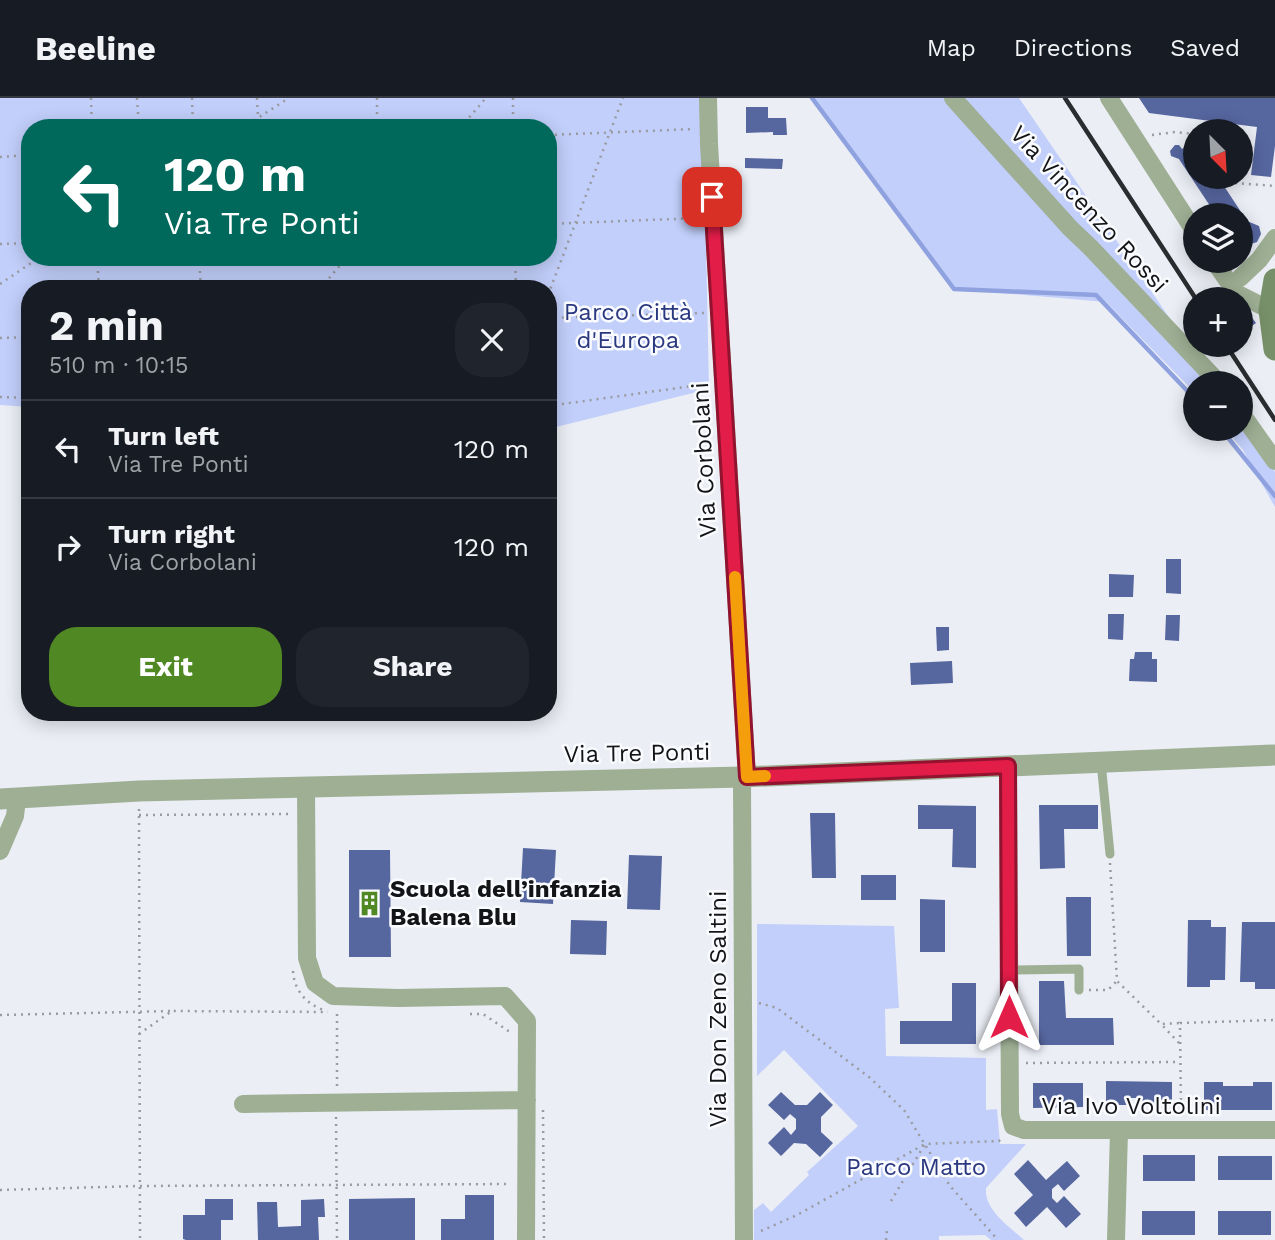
<!DOCTYPE html>
<html lang="en">
<head>
<meta charset="utf-8">
<style>
  :root { --surface:#171b24; --page:#20242c; --text:#f1f3f6; --muted:#9ea1a6; --line:#363941; --accent:#508823 }
  body { margin:0; font-family:"Work Sans",sans-serif; background:var(--page); color:var(--text); height:100vh; display:flex; flex-direction:column; font-size:26px; white-space:nowrap }
  * { box-sizing:border-box; margin:0 }
  p { font-size:23px; color:var(--muted) }
  .icon { flex:none; width:38px; height:38px; fill:none; stroke:currentColor; stroke-width:2; stroke-linecap:round; stroke-linejoin:round }
  .map { position:relative; flex:1; overflow:hidden }
  .details { position:absolute; left:21px; top:182px; width:536px; height:441px; display:flex; flex-direction:column; background:var(--surface); border-radius:28px; box-shadow:0 4px 18px #0003 }
  .details>* { flex:none }
  .hud { position:absolute; left:21px; top:21px; width:536px; height:147px; border-radius:28px; box-shadow:0 4px 18px #0003; background:#00695c; color:#fff; overflow:hidden }
  .needle { width:46px; rotate:156deg }
  .tools { position:absolute; left:1183px; top:21px; display:grid; gap:14px }
  .tools a { display:grid; place-items:center; width:70px; height:70px; border-radius:50%; background:var(--surface); box-shadow:0 4px 18px #0003; font-size:35px }
  .pin { position:absolute; display:grid; place-items:center; width:60px; height:60px; color:#fff; margin:-30px; border-radius:14px; box-shadow:0 4px 10px #0006 }
  .me { position:absolute; width:77px; margin:-38px; rotate:0deg; stroke-linejoin:round; filter:drop-shadow(0 0 5px #0008) }
  .turn { display:flex; align-items:center; gap:24px; height:147px; padding:0 28px; font-size:32px }
  .turn .icon { width:91px; height:91px; stroke-width:2.5 }
  .turn b { display:block; font-size:49px; line-height:60px }
  .round { display:grid; place-items:center; flex:none; width:74px; height:74px; border-radius:28px; background:var(--page) }
  .overview { display:flex; align-items:center; justify-content:space-between; height:119px; padding:0 28px }
  h1 { font-size:42px; font-weight:700; line-height:52px }
  .button { display:flex; gap:14px; margin-top:auto; padding:14px 28px }
  .button a { flex:1; height:80px; border-radius:28px; background:var(--accent); color:#fff; font-size:28px; font-weight:700; line-height:80px; text-align:center }
  .button a+a { background:var(--page); color:var(--text) }
  ul { padding:0; list-style:none }
  li { display:flex; align-items:center; gap:21px; height:98px; padding:0 28px; border-top:2px solid var(--line) }
  li div { flex:1 }
  li b { display:block; font-size:26px }
  li em { font-style:normal }
  header { display:flex; align-items:center; gap:42px; box-sizing:border-box; height:98px; padding:0 35px; background:var(--surface); border-bottom:2px solid var(--line) }
  header strong { font-size:33px }
  nav { display:flex; gap:38px; margin-inline-start:auto; font-size:24px }
  .map>svg:first-child { display:block }
  .green { fill:#c2cffa; fill-rule:evenodd }
  .lines { fill:none; stroke-linecap:round; stroke-linejoin:round }
  .stream { stroke:#8fa2df; stroke-width:4.5 }
  .building { fill:#56669f }
  .path { stroke:#999ba1; stroke-width:2.5; stroke-dasharray:2 5; stroke-linecap:butt }
  .service { stroke:#9eaf94; stroke-width:9 }
  .minor { stroke:#9eaf94; stroke-width:18 }
  .tertiary { stroke:#9eaf94; stroke-width:21 }
  .secondary { stroke:#779069; stroke-width:23 }
  .rail { stroke:#2b2c2f; stroke-width:4.5 }
  .route-casing { stroke:#92132f; stroke-width:18 }
  .route { stroke:#e11d48; stroke-width:12 }
  .slow { stroke:#f59e0b; stroke-width:12 }
  .labels { text-anchor:middle; stroke-width:5; stroke-linejoin:round; paint-order:stroke }
  .street-label { font-size:24px; fill:#131416; stroke:#fafbfe }
  .park-label { font-size:24px; fill:#2a3880; stroke:#fafbfe }
  .poi-label { font-size:24px; font-weight:bold; fill:#131416; stroke:#fafbfe; text-anchor:start }
</style>
</head>
<body>
<header>
<strong>Beeline</strong>
<nav><a>Map</a><a>Directions</a><a>Saved</a></nav>
</header>
<div class="map">
<svg width="1275" height="1142" viewBox="0 0 1275 1142">
  <rect width="100%" height="100%" fill="#ebeef5"/>
  <path class="green" d="M0,0H703L709,291L548,331V191H30V309L0,307ZM30,30H548V159H30Z
    M810,0H1019L1214,285H1195V295L1106,204L954,191Z
    M1241,324L1275,374V409L1243,352L1225,331H1241Z
    M757,826L894,828L899,910L885,911L886,958L986,960V1012L997,1011L1000,1046H1026L986,1090C984,1112 1009,1128 1024,1142H991L985,1137L939,1138V1142H754V1112L763,1105L771,1114L809,1077L807,1074L858,1028L784,952L757,978Z"/>
  <g class="lines">
    <path class="stream" d="M812,0L954,191L1096,197L1195,301
      M1221,331L1275,398"/>
  </g>
  <path class="building" d="M1139,0H1275V48L1271,79L1251,77L1257,29L1149,15Z
    M746,9H768V20H786L787,37H773V34L746,35Z
    M1194,43L1195,79H1218L1247,123L1259,128L1261,136L1257,144L1248,147L1241,143V117H1216L1179,61L1171,58L1170,53L1175,47H1179L1182,51Z
    M745,60L783,61L782,71L745,70Z
    M1245,210L1256,225L1242,235L1241,214Z
    M1166,461H1181V496L1166,495Z
    M1109,476L1134,477L1133,499H1109Z
    M1108,516H1124L1123,542L1108,541Z
    M1166,517H1180L1179,543L1165,542Z
    M936,529H949V552L937,553Z
    M1135,554H1152V561H1157V584L1129,583L1130,561H1134Z
    M952,563L953,585L911,587L910,565Z
    M918,707L976,708V770L952,769L953,731H918Z
    M1039,707H1098V731H1064L1065,770L1040,771Z
    M810,715H835L836,780H812Z
    M523,750L556,752L553,806L520,804Z
    M349,752H390L391,859H349Z
    M629,757L662,758L660,812L627,811Z
    M861,777H896V802H861Z
    M1066,799H1091V858H1067Z
    M920,801L945,802V854H920Z
    M571,822L607,823L606,857L570,856Z
    M1188,822H1211V829H1226L1225,882H1210V889H1187Z
    M1242,824H1275V891H1255V884H1240Z
    M1039,883H1064L1066,920H1113L1114,947H1039Z
    M952,885H976V946H900V923H952Z
    M1106,983L1172,984V1007H1136V1000H1129V1007H1106Z
    M1204,984H1223V988H1253V984H1272V1012H1204Z
    M1033,985H1083V1009L1033,1010Z
    M781,994L795,1007H807L820,994L833,1007L821,1019V1034L833,1045L820,1059L806,1046L794,1045L781,1058L768,1045L784,1029L791,1037L796,1031V1021L790,1016L784,1022L768,1007Z
    M1143,1057H1195V1083H1143Z
    M1218,1058H1272V1082H1218Z
    M1028,1062L1046,1082L1067,1063L1080,1078L1064,1093L1058,1086L1052,1091V1100L1057,1105L1064,1098L1081,1116L1066,1130L1047,1109L1026,1129L1014,1115L1033,1097L1014,1076Z
    M465,1097H494V1142H441V1121H465Z
    M415,1100V1142H349V1101Z
    M205,1101H233V1122H221V1142H186L183,1141V1117H205Z
    M324,1101L325,1119H318L319,1142H258L257,1104H277L278,1129L301,1128V1102Z
    M1142,1113H1195V1137H1142Z
    M1218,1113H1271V1137H1218Z"/>
  <g class="lines">
    <path class="path" d="M91,0L92,30
      M137,0L139,30
      M192,0L193,30
      M257,0L258,20
      M377,0V30
      M513,0V30
      M242,30L289,0
      M460,30L486,0
      M548,37L695,31
      M1152,37L1175,34L1195,36
      M0,59L30,57
      M1233,79L1234,85L1275,88
      M548,126L698,120
      M0,146L30,145
      M97,159L99,191
      M199,159L201,191
      M515,159L516,191
      M0,186L40,159
      M320,191L347,159
      M548,197L623,0
      M548,220L704,215
      M0,240L30,239
      M0,299L30,300
      M548,308L707,286
      M139,711L140,1142
      M139,717L290,716
      M1110,765L1117,883L1161,926
      M293,873C294,892 306,906 324,912
      M1089,892H1108L1117,883
      M759,905L777,910L869,979L904,1012L950,1088L998,1142
      M470,916H483L510,934
      M0,917L172,913
      M139,936L172,913L328,914
      M1179,945L1161,926L1180,925
      M1026,965L1180,964
      M337,988V914
      M543,1012L544,1142
      M1181,1016L1180,925L1275,922
      M336,1019L337,1142
      M0,1092L138,1088L509,1086
      M891,1103L925,1046L999,1043L1003,1038
      M761,1133L797,1117L925,1046
      M886,1142L887,1132"/>
    <path class="service" d="M1101,664L1110,756
      M1009,872L1079,871V892"/>
    <path class="minor" d="M708,0L709,46L747,679
      M953,0L1070,130L1090,149L1219,285
      M1109,0L1195,134
      M1214,163L1236,195L1270,212
      M1240,180L1259,162L1275,140
      M1241,315L1275,363
      M1008,668L1010,1016L1013,1028L1024,1032H1275
      M742,679L744,1142
      M306,689L307,860L315,885L333,898L398,900L505,898L527,923L526,1142
      M0,753L15,718L17,701
      M243,1006L527,1002
      M1116,1142L1119,1033"/>
    <path class="tertiary" d="M0,701L139,693L742,679L1275,657"/>
    <path class="secondary" d="M1275,182L1270,212L1275,251"/>
    <path class="rail" d="M1065,0L1196,201
      M1226,247L1275,322"/>
  </g>
  <g class="lines">
    <defs>
      <path id="route" d="M712,99L747,679L1008,668L1009,919"/>
    </defs>
    <use href="#route" class="route-casing"/>
    <use href="#route" class="route"/>
    <path class="slow" d="M735,479L747,679L765,678"/>
  </g>
  <defs>
    <symbol id="building-bare" viewBox="-9 -9 18 18"><path d="M-4-6H4V6H1V3H-1V6H-4ZM-2.5-4.3h1.7v1.8h-1.7ZM.8-4.3h1.7v1.8H.8ZM-2.5-1h1.7V.8h-1.7ZM.8-1h1.7V.8H.8Z" fill="#508823" stroke="#fafbfe" stroke-width="2.5" paint-order="stroke"/></symbol>
  </defs>
  <g fill-rule="evenodd">
    <use href="#building-bare" x="352" y="788" width="35" height="35"/>
  </g>
  <g class="labels">
    <g class="street-label">
      <text transform="translate(1089 111) rotate(47)" y="8">Via Vincenzo Rossi</text>
      <text transform="translate(704 362) rotate(-93)" y="8">Via Corbolani</text>
      <text transform="translate(637 655) rotate(-1)" y="8">Via Tre Ponti</text>
      <text transform="translate(718 911) rotate(-90)" y="8">Via Don Zeno Saltini</text>
      <text x="1131" y="1016">Via Ivo Voltolini</text>
    </g>
    <g class="park-label">
      <text x="628" y="222">Parco Città<tspan x="628" dy="28">d'Europa</tspan></text>
      <text x="916" y="1077">Parco Matto</text>
    </g>
    <g class="poi-label">
      <text x="390" y="799">Scuola dell’infanzia<tspan x="390" dy="28">Balena Blu</tspan></text>
    </g>
  </g>
</svg>
<div class="tools">
<a><svg class="needle" viewBox="-14 -14 28 28"><path d="M0-13l5 13h-10z" fill="#e53935"/><path d="M0 13l5-13h-10z" fill="#9ea1a6"/></svg></a>
<a><svg class="icon" aria-label="layers" viewBox="0 0 24 24"><path d="M12 4l9 5-9 5-9-5zM3 14l9 5 9-5"/></svg></a>
<a>+</a>
<a>−</a>
</div>
<div class="pin" style="left:712px;top:99px;background:#d93025"><svg class="icon" aria-label="arrive" viewBox="0 0 24 24"><path d="M6 21V4h12l-3 4 3 4H6"/></svg></div>
<svg class="me" style="left:1009px;top:919px" viewBox="-20 -20 40 40"><path d="M0-17L14 15 0 8-14 15z" fill="#e11d48" stroke="#fff" stroke-width="4"/></svg>
<div class="hud">
<div class="turn"><svg class="icon" aria-label="left" viewBox="0 0 24 24"><path d="M17 20v-9H6M10 6l-5 5 5 5"/></svg><div><b>120 m</b>Via Tre Ponti</div></div>
</div>
<section class="details">
<div class="overview"><div><h1>2 min</h1><p>510 m · 10:15</p></div><a class="round"><svg class="icon" aria-label="close" viewBox="0 0 24 24"><path d="M6 6l12 12M18 6L6 18"/></svg></a></div>
<ul>
<li><svg class="icon" aria-label="left" viewBox="0 0 24 24"><path d="M17 20v-9H6M10 6l-5 5 5 5"/></svg><div><b>Turn left</b><p>Via Tre Ponti</p></div><em>120 m</em></li>
<li><svg class="icon" aria-label="right" viewBox="0 0 24 24"><path d="M7 20v-9h11M14 6l5 5-5 5"/></svg><div><b>Turn right</b><p>Via Corbolani</p></div><em>120 m</em></li>
</ul>
<div class="button"><a>Exit</a><a>Share</a></div>
</section>
</div>
</body>
</html>
